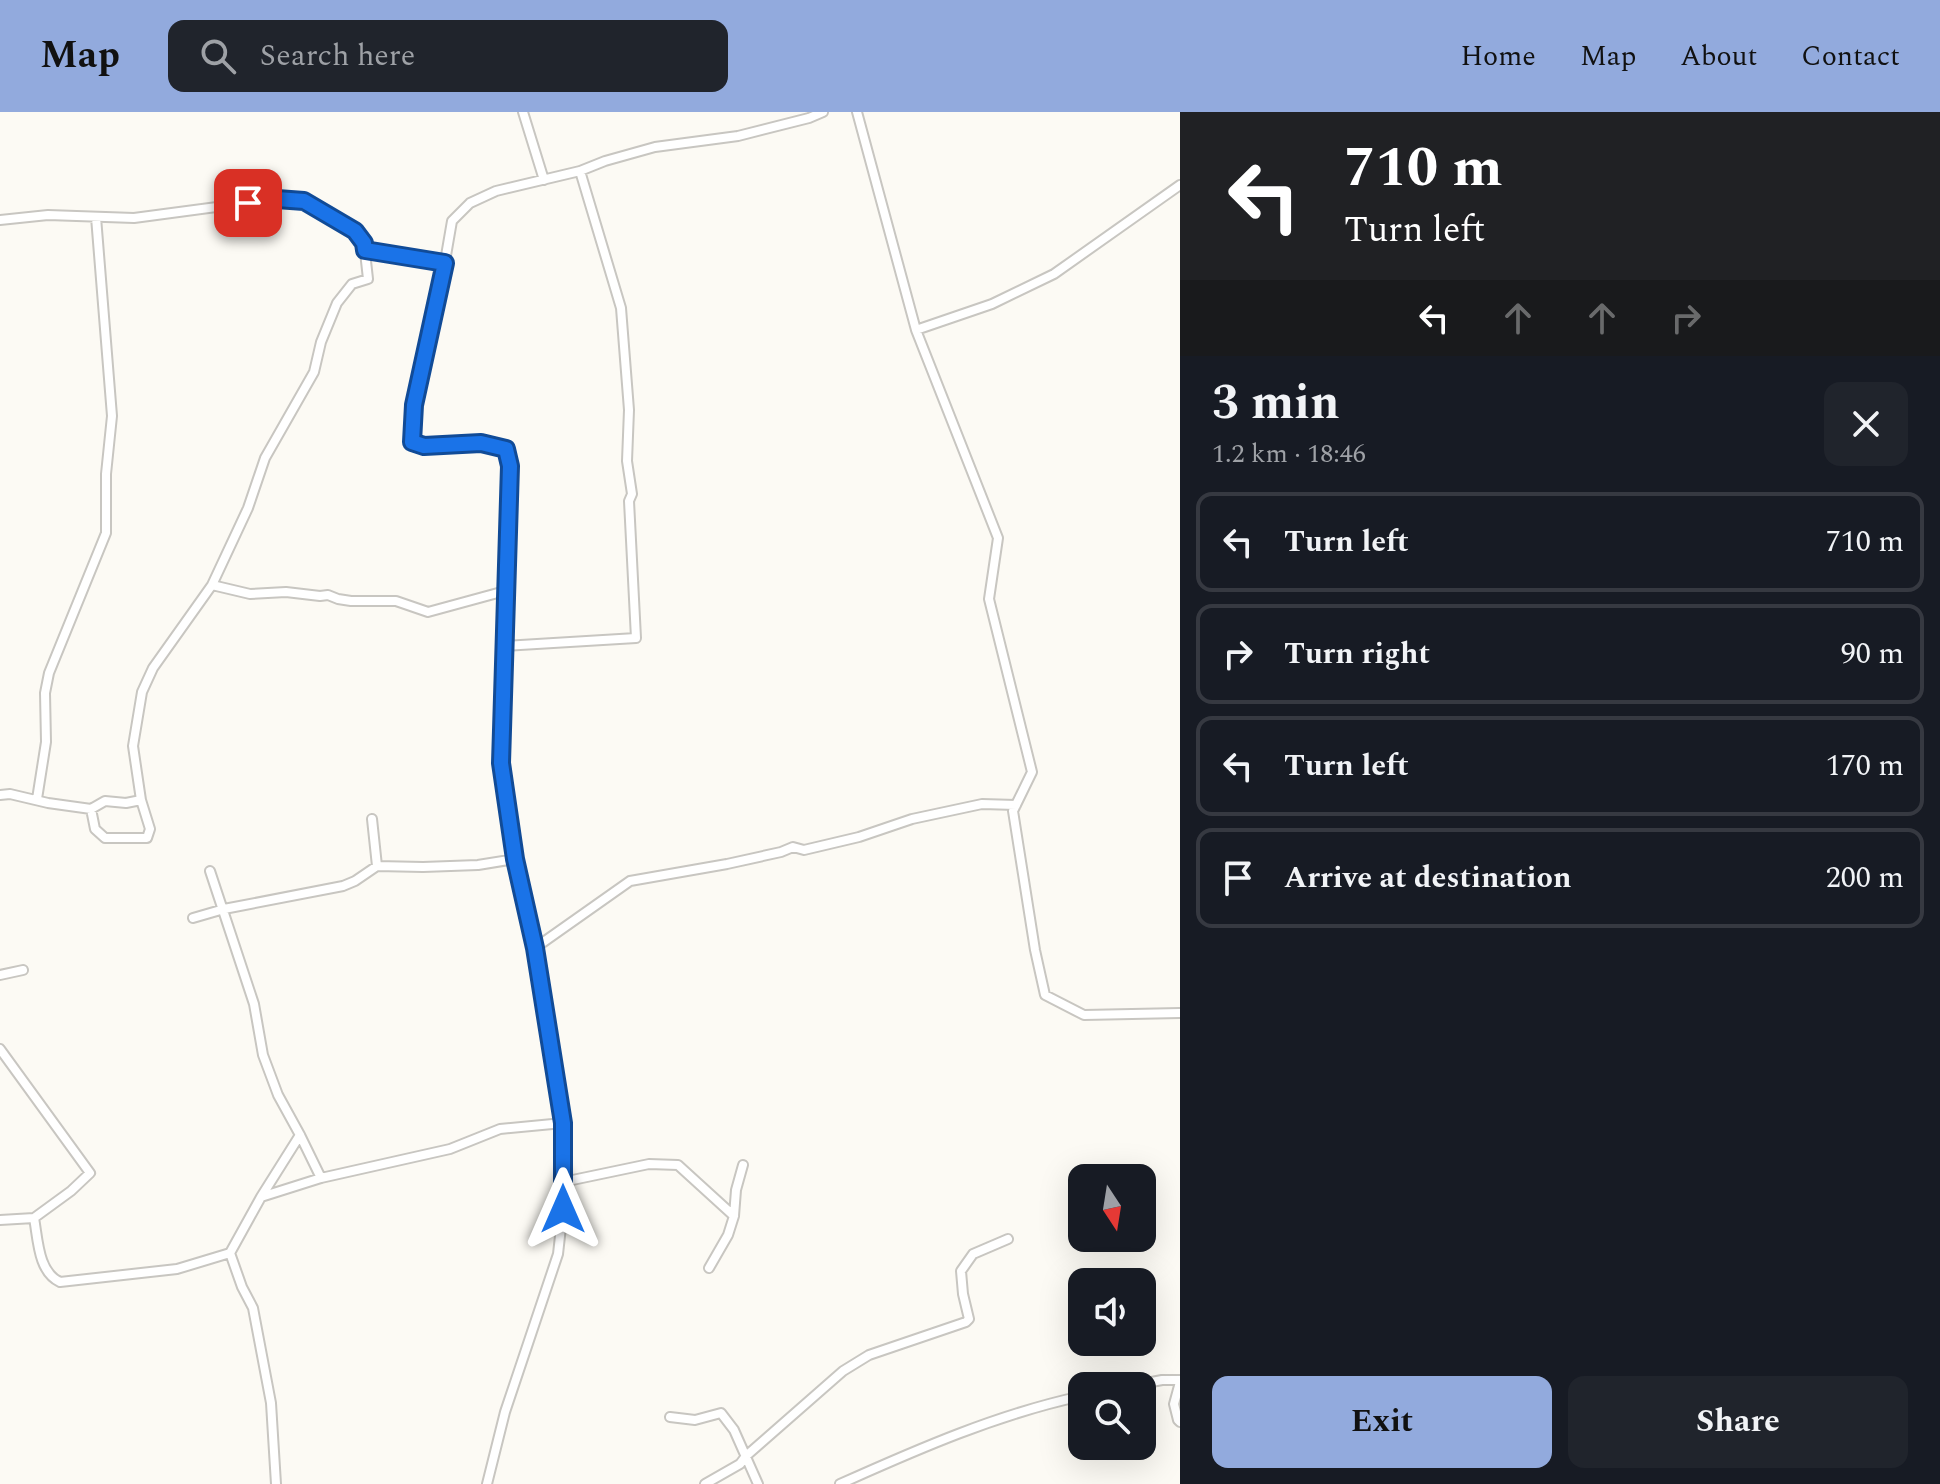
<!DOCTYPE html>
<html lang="en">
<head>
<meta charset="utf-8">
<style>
  :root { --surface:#171b24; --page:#20242c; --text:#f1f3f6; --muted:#9ea1a6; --line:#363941; --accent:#92aadd }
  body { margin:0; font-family:Spectral,serif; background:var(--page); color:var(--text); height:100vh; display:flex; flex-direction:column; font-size:30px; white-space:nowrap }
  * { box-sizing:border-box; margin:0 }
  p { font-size:26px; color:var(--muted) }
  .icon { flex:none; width:44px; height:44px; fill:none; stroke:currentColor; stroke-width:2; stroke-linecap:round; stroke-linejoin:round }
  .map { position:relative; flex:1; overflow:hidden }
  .side { display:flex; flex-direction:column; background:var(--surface); width:760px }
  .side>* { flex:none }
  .banner { background:#202124; color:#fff; overflow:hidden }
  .needle { width:52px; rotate:168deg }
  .fabs { position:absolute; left:1068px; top:1052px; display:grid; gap:16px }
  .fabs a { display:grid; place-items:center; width:88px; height:88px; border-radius:16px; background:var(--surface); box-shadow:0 8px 32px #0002; font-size:40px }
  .pin { position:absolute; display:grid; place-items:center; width:68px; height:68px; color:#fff; margin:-34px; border-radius:16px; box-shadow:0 4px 12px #0006 }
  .me { position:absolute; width:88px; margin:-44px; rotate:0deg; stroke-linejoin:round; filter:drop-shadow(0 0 6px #0008) }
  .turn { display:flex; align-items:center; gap:28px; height:168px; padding:0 32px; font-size:36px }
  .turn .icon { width:104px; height:104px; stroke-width:2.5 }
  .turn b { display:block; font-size:56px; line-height:68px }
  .lanes { display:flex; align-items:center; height:76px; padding:0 32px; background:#0003; justify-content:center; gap:40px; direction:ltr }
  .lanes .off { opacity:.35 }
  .round { display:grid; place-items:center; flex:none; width:84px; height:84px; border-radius:16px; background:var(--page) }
  .head { display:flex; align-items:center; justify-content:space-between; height:136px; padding:0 32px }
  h1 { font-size:48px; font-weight:700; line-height:60px }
  .primary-button { display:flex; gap:16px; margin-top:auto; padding:16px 32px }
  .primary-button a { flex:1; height:92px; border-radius:16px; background:var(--accent); color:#111; font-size:32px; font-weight:700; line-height:92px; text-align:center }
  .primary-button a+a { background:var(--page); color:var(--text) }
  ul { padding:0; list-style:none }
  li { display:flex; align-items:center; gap:24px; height:100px; margin:0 16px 12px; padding:0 16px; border:4px solid var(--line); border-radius:16px }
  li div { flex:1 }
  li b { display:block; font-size:30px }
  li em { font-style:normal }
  header { display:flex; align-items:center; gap:48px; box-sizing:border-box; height:112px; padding:0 40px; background:var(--accent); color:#111 }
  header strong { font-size:38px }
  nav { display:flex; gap:44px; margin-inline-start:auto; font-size:28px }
  .search { width:560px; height:72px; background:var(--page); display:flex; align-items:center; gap:20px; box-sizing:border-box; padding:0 28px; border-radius:16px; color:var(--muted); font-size:30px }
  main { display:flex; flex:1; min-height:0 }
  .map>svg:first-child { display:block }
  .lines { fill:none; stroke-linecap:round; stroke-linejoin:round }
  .minor-casing { stroke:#c8c6c1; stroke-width:12 }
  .minor { stroke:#fff; stroke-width:8 }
  .route-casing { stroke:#114b97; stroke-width:20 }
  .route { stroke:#1a73e8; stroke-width:14 }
</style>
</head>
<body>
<header>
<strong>Map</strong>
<div class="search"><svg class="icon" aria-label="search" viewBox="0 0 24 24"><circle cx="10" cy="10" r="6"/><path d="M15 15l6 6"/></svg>Search here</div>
<nav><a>Home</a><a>Map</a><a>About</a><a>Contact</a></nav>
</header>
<main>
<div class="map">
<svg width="1180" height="1372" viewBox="0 0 1180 1372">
  <rect width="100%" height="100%" fill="#fcfaf4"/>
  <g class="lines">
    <defs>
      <path id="minor" d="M523,0L544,68
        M857,0L916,218L998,426L989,487L1032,660L1013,699L1035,838L1045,883L1084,903L1180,901
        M0,108L48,103L134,106L277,87L304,89L355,119L364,131L368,167L352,172L337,191L321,230L314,260L265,346L248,396L212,473
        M365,138L445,151
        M916,218L992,192L1054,162L1180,73
        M503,534L636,526L629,389L632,382L627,349L629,298L621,196L580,59
        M0,683L10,682L48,691L91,697L105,689L126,691L141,688L150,717L147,726H105L95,717L91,697
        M37,687L46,630L45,581L49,561L106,421V362L112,304L96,105
        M141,688L133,634L142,580L153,556L212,473L250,482L286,480L320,484L328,483L338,487L351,489H396L428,500L505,479
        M372,707L377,754
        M210,759L254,892L263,943L278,983L300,1023L321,1066
        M193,806L224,797L343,774L355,769L377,754L423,755L478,753L515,747
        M535,836L630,769L727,752L781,740L793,735L804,738L859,725L912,707L982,692L1016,693
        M0,863L23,858
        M0,937L90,1061L71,1079L34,1106
        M563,1070L649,1052L678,1053L734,1104
        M261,1085L300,1023
        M0,1108L34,1106C38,1127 38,1160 60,1170L177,1157L230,1141L261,1085L321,1066L450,1037L500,1017L563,1011
        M230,1141L242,1175L253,1196L271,1291L276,1372
        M709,1156L728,1123L734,1104L736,1078L743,1053
        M1180,1270L1174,1292L1178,1308L1180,1310
        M1131,1274L1162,1268H1180
        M670,1305L695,1308L721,1301L734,1318L758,1372
        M487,1372L505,1300L558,1142L563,1097V1011L535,836L515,747L501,651L510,354L506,337L481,331L424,334L412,330L414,293L443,161L452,109L470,91L496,79L580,59L605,49L655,35L738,24L809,6L823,0
        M705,1372L740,1352L746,1344L843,1259L869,1243L966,1210L969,1207L963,1182L961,1159L973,1142L1008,1127
        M840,1372C918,1337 998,1302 1082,1284"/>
    </defs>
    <use href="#minor" class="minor-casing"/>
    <use href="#minor" class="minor"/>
  </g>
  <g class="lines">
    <defs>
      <path id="route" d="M248,91L277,87L304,89L355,119L364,131L365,138L445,151L414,293L412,330L424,334L481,331L506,337L510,354L501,651L515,747L535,836L563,1011V1097"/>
    </defs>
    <use href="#route" class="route-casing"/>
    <use href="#route" class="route"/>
  </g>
</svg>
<div class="fabs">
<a><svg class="needle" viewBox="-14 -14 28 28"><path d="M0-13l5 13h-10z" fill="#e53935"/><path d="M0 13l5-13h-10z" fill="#9ea1a6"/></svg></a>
<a><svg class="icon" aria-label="sound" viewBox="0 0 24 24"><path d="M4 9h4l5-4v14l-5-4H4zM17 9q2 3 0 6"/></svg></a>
<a><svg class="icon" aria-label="search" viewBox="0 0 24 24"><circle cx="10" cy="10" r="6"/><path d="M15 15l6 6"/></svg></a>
</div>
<div class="pin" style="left:248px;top:91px;background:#d93025"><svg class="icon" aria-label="arrive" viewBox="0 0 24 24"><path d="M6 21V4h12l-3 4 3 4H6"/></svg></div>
<svg class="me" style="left:563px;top:1097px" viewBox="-20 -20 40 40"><path d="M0-17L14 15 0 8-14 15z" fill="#1a73e8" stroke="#fff" stroke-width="4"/></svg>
</div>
<section class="side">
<div class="banner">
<div class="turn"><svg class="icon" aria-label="left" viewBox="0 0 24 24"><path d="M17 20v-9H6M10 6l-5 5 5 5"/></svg><div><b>710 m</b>Turn left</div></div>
<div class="lanes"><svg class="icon" aria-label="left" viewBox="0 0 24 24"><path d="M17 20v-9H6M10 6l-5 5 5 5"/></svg><svg class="icon off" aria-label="ahead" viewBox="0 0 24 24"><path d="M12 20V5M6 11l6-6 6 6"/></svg><svg class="icon off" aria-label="ahead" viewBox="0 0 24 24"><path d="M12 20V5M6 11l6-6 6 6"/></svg><svg class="icon off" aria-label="right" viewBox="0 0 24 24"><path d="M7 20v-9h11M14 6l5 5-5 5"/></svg></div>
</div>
<div class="head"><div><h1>3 min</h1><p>1.2 km · 18:46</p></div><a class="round"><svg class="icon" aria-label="close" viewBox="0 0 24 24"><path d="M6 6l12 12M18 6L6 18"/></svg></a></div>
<ul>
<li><svg class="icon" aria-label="left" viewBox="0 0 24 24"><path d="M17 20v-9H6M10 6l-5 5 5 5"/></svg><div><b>Turn left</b></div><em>710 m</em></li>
<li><svg class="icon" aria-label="right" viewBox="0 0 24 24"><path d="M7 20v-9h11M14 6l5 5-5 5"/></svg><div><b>Turn right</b></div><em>90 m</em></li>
<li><svg class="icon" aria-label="left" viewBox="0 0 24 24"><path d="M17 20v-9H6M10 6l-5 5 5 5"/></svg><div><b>Turn left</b></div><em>170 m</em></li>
<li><svg class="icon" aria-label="arrive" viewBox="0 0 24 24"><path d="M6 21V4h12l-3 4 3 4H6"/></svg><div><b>Arrive at destination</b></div><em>200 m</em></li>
</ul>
<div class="primary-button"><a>Exit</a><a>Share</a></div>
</section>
</main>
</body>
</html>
